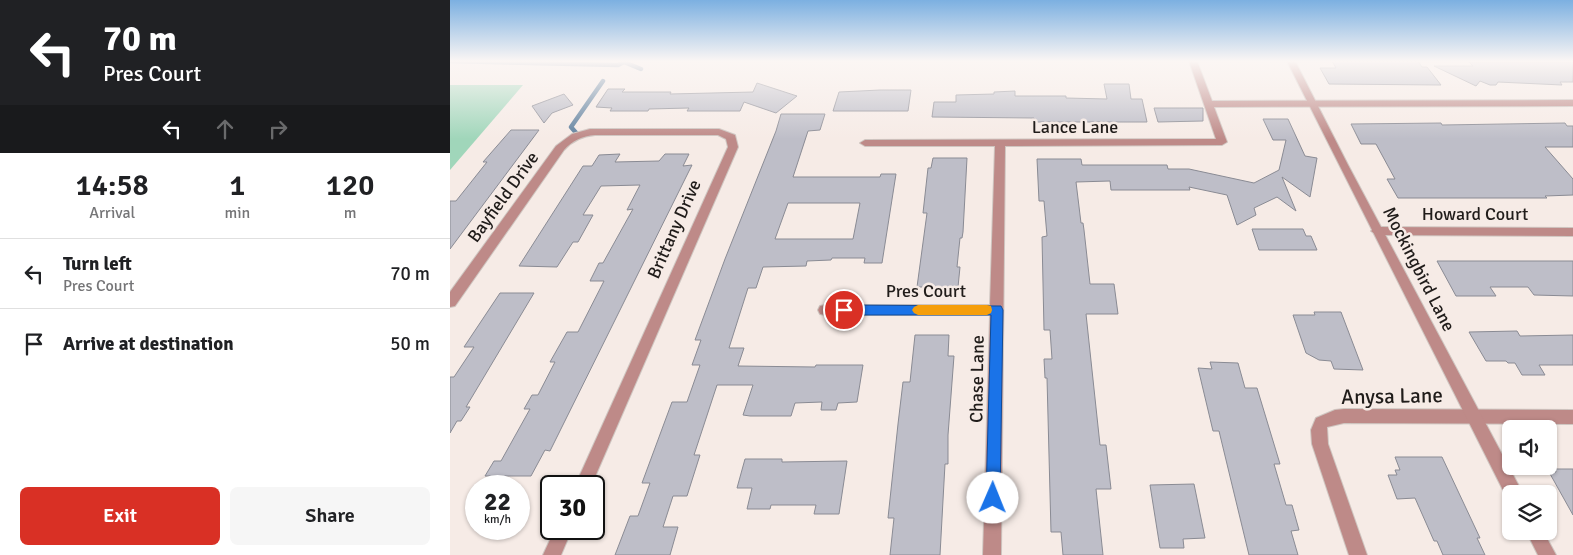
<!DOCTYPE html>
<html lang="en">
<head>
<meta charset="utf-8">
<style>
  :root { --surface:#fff; --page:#f6f6f6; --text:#202124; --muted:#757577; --line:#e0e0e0; --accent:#d93025 }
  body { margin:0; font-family:Signika,sans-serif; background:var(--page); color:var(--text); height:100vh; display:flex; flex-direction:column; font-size:19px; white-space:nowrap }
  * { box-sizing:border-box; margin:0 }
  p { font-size:16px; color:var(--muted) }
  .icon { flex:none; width:28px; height:28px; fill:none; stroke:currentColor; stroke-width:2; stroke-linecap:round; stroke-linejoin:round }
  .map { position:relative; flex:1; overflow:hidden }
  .side { display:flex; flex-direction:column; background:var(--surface); width:450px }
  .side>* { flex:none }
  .banner { background:#202124; color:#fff; overflow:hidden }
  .fabs { position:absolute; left:1052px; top:420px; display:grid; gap:10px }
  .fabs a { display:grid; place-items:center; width:55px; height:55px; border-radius:8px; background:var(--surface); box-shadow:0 1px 4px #0004; font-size:25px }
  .speed { position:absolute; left:15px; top:475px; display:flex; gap:10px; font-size:25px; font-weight:700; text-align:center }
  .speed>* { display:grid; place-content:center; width:65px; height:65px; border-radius:50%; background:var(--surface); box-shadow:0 1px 4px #0004; line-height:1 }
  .speed small { font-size:12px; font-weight:400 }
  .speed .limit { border:2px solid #111; border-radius:8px; background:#fff; color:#111 }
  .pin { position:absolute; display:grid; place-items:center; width:42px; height:42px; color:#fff; margin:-21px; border:2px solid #fff; border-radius:50%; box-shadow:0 1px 5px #0007 }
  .me { position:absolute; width:55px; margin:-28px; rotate:1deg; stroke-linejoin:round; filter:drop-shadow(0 0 4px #0008) }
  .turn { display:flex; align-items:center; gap:18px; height:105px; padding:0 20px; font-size:22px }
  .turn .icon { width:65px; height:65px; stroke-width:2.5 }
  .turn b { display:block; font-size:35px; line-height:42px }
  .lanes { display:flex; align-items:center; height:48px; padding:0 20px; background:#0003; justify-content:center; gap:25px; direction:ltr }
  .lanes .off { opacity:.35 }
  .eta { display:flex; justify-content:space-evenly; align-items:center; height:85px; text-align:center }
  .eta b { font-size:30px; font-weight:600; line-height:35px }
  .cta { display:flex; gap:10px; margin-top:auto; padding:10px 20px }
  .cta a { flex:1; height:58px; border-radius:8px; background:var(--accent); color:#fff; font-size:20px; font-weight:600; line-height:58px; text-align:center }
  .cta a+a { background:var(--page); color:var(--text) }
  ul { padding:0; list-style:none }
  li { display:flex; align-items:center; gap:15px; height:70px; padding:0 20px; border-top:1px solid var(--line) }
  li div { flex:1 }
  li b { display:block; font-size:19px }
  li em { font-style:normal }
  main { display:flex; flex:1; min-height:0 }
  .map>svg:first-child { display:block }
  .green { fill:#a0d6ba }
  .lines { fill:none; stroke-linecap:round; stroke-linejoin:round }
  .stream { stroke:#5f809e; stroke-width:4.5 }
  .building { fill:#bebec8; stroke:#8a8b94; fill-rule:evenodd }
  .minor-casing { stroke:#cfc6c1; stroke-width:2 }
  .tertiary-casing { stroke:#cfc6c1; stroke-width:2 }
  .minor { fill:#be8a88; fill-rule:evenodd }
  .tertiary { fill:#be8a88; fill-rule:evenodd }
  .route { fill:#1a73e8; stroke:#114b97 }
  .slow { fill:#f59e0b }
  .labels { text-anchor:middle; stroke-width:5; stroke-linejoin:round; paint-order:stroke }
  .street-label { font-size:18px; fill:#201c1a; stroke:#f6ebe6 }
  .near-street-label { font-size:21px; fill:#201c1a; stroke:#f6ebe6 }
</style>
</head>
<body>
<main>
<section class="side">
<div class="banner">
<div class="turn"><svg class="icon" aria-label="left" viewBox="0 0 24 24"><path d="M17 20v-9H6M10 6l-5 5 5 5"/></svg><div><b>70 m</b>Pres Court</div></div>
<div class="lanes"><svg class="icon" aria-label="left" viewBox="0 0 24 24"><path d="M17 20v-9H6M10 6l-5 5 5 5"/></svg><svg class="icon off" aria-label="ahead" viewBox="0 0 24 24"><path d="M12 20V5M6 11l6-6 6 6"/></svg><svg class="icon off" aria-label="right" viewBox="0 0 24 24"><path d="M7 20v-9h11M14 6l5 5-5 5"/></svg></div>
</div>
<div class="eta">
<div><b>14:58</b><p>Arrival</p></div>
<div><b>1</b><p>min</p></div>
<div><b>120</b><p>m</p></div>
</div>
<ul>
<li><svg class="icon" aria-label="left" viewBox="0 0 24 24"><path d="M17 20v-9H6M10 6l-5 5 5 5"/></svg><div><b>Turn left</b><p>Pres Court</p></div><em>70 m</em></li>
<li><svg class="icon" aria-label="arrive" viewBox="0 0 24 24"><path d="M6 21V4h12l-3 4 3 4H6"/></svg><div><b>Arrive at destination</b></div><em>50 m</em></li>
</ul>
<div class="cta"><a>Exit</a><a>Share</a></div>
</section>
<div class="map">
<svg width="1123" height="555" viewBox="0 0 1123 555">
  <rect width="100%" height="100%" fill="#f6ebe6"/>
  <path class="green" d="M0,85H73L0,170Z"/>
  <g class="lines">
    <path class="stream" d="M0,61L168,65L176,61
      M174,62L191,69
      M128,135L121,127L153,81"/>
  </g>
  <path class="building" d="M882,61H968L972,67H977L991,85L879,84L870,68H886Z
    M1019,62H1123V82H1110L1112,85L1048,82L1046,85H1040L1030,81L1026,86L984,66H1023Z
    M307,83L347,96L326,113L294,102L290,111H237L239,108L199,109L198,111H160L162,108L146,107L158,89H175L172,92H221L220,94L303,92Z
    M654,84H679L681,99H692L697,122H584V118L482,117L484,102H506V95L544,94V92L565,91V96H616V98L657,99Z
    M430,90H461L458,111H383L389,92Z
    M114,94L123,105L102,113L94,123L82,106Z
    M704,108H753V121L708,122Z
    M331,114H375L370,130L358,131L343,177H430L431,174H446L432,263H414L415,258H382L381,260L357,261L356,266L313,267L306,288H298L279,348H294L288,366L365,367L366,365H413L407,402L388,403L386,410H371L372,402L345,403L341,416H300L293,415L303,385H267L244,455H250L237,496H223L213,527H228L220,555H165L180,516H188L200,483H192L222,402H237L250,365H242L251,340H245L275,259L326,131ZM338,203H410L403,239H325Z
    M813,119H838L855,156L867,158L860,197L832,177L846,211L827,197L804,208L806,215L787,225L777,195L739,187L740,190H661L660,181L626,182L631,223H633L634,230L640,284H664L668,314H636L650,445H656L661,489H646L653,555H613L611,532H601L597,378H595L594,359H602L600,330H594L592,237L597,236L594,201H589L587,159H631L632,165H717L718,169H739L804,183L829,170L836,140H823Z
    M991,123L992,125L1115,123L1117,126H1123V147H1095L1123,179V195L1095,196L1097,198H948L937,179H945L926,144H911L901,124Z
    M61,130H89L0,249V201H6L37,162H33Z
    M170,154L165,162L209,161L215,154H239L233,166L242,165L100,451L95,450L81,476H35L44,461H51L80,409H74L82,395H88L105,362H100L117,332H128L154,281H140L149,263H153L183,209L177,210L190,185L151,186L133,215H143L128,242H123L107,267L69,266L133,166H142L149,155Z
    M483,158H517L513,232L512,238H510L507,267H510L508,287H467L477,213H473L478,168H481Z
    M802,229H853L856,236H861L867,250H809Z
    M987,261H1123V296L1084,295L1078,287H1040L1046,296H1006Z
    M50,293H84L16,407H20L11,421H7L0,433V377H4L24,347H14Z
    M864,312H891L913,370L884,369L881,361L869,360L856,353L843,315H865Z
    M1067,331L1070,336L1123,335V365H1089L1095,375H1072L1065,363H1058L1056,361H1036L1019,332Z
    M465,335H499L498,356H504L498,435V464H495L490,555H440L444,518H438L448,424L453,382H460Z
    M760,362L788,363L795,388H807L830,464H824L836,505H842L849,530L841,531L848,555H799L769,431H763L748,368L762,369Z
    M945,457H992L1030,538H1027L1035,555H993L987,541H984L965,498L947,499L938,475H947L945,470H950Z
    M295,459H332V462L397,461L389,514H364L366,505H321L320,509H297L302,488H287Z
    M1105,469H1123V515L1099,472H1106Z
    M744,484L755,538L733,539L734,548H710L700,485Z"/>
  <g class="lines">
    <defs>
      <path id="minor" d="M739,61H747L762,101L1123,100V106L764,107L777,142L772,145L555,146L551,555H533L540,315H375L370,314L368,310L370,306L375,305H540L545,146H415L410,143L415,140L766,139Z
        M140,129H269L285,135L288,147L141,486H125L278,147L276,139L268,135H145C132,136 122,141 114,150L5,306L0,307V292L106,146L122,134Z
        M927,227L1123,228V236L927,235L921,231Z
        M894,409L1123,410V424L894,423L877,427L878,444L917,555H899L862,444L861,430L866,418L885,410Z
        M105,529H122L111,555H93Z"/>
      <path id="tertiary" d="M837,61H845L898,165L1070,488L1072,494H1061V501L1058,500Z
        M1076,531H1093L1106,555H1088Z"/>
    </defs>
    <use href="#minor" class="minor-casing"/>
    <use href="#tertiary" class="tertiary-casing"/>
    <use href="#minor" class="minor"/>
    <use href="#tertiary" class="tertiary"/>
  </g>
  <linearGradient id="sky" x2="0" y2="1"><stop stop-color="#7cb0e1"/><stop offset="0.44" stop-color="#fbf6f4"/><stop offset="1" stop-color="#fbf6f4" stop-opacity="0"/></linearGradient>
  <rect width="1123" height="139" fill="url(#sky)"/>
  <path class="route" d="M394,305L551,306L553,310L550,498L548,503L543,505L538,503L536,498L541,315H394L390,313L388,310L390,307Z"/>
  <path class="slow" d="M468,305H537L541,306L542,310L541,313L537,315H468L464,313L462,310L464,307Z"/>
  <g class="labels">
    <g class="street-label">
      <text x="625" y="133">Lance Lane</text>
      <text transform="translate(53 197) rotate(-54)" y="6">Bayfield Drive</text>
      <text x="1025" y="220">Howard Court</text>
      <text transform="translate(224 229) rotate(-66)" y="6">Brittany Drive</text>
      <text transform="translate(969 269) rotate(63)" y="6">Mockingbird Lane</text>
      <text x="476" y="297">Pres Court</text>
      <text transform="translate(527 379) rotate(-89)" y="6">Chase Lane</text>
    </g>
    <g class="near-street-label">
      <text transform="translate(942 396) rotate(-1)" y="7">Anysa Lane</text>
    </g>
  </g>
</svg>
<div class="fabs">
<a><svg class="icon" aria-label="sound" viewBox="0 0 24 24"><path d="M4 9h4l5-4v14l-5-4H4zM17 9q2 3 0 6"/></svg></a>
<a><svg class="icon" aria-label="layers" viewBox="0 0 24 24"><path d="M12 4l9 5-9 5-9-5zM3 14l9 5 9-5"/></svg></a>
</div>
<div class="speed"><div>22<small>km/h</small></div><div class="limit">30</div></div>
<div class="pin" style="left:394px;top:310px;background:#d93025"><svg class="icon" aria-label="arrive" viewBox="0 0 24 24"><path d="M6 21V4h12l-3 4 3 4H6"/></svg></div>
<svg class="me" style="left:543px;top:498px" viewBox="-20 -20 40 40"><circle r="19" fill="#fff"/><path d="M0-13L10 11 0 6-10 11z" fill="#1a73e8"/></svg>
</div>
</main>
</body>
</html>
